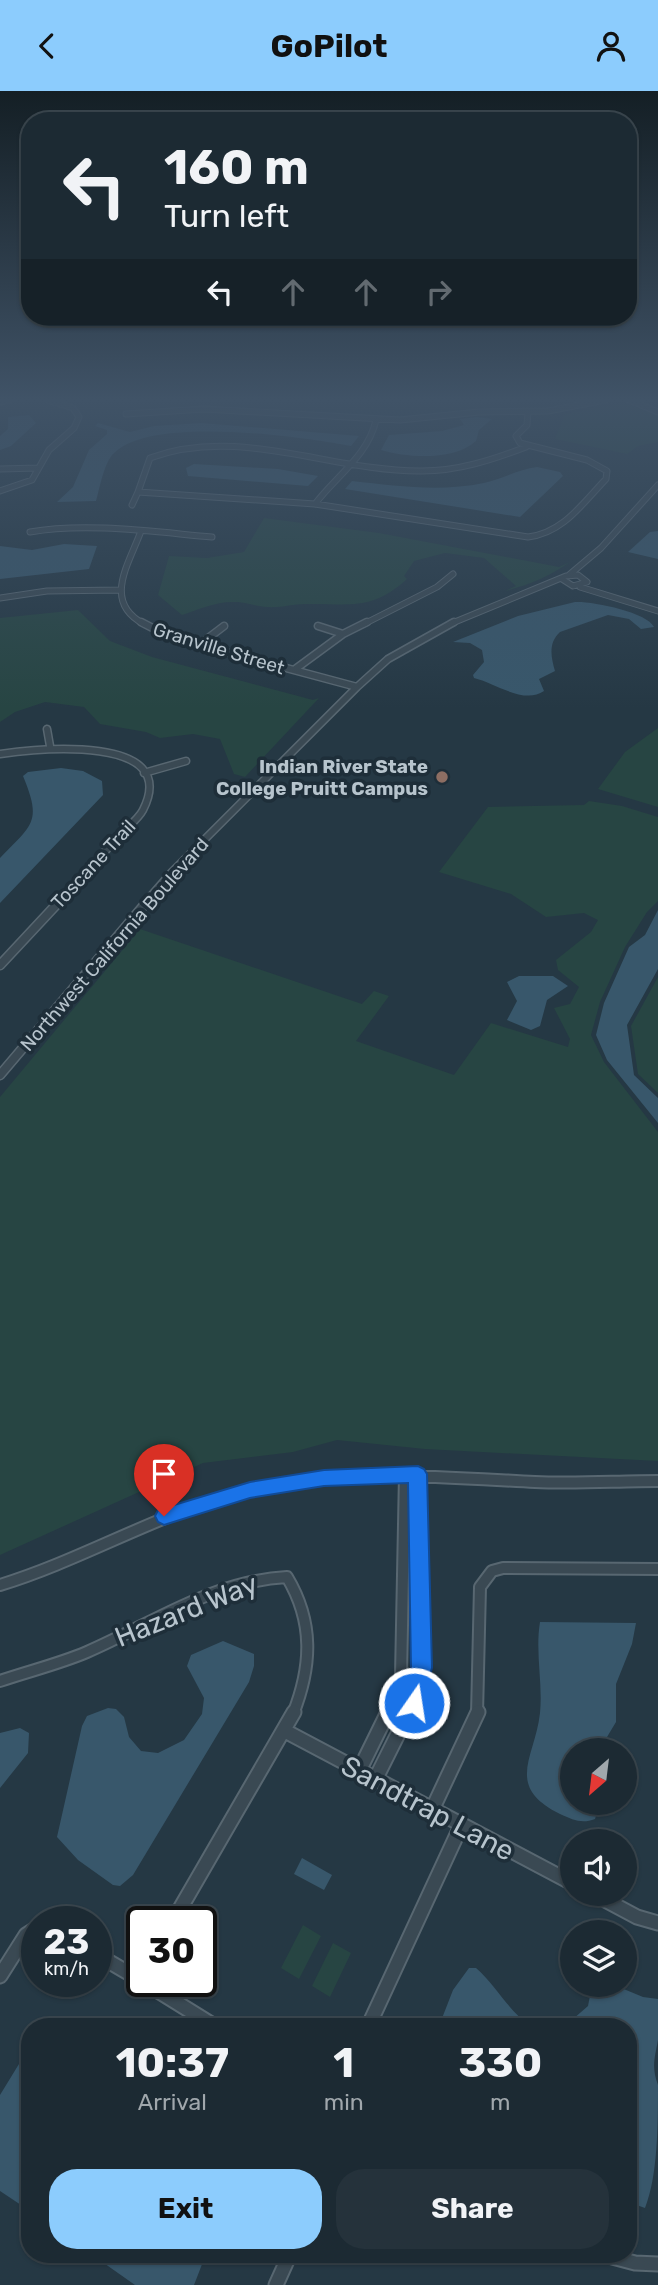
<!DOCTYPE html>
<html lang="en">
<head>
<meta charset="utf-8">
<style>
  :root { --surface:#1c2a33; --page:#25323b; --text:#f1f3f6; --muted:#a0a7ac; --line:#3a464e; --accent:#8cccfd }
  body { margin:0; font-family:Rubik,sans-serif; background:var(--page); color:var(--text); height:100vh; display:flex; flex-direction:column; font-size:26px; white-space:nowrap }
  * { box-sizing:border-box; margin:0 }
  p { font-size:23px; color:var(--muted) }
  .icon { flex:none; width:38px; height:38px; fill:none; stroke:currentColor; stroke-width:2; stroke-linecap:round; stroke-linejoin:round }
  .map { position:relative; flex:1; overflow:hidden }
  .side { position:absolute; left:21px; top:1927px; width:616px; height:245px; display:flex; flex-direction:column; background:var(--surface); border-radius:28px; box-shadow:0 2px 5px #0004,0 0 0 2px var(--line) }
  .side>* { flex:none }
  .hud { position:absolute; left:21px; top:21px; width:616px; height:214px; border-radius:28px; box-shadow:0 2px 5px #0004,0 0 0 2px var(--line); background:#1c2a33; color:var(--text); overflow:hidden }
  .needle { width:46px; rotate:208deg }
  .fabs { position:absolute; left:560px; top:1647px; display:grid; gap:14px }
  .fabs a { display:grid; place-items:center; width:77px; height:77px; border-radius:50%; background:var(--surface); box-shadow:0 2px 5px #0004,0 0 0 2px var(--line); font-size:35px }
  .speed { position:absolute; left:21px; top:1815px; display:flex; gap:14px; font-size:35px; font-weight:700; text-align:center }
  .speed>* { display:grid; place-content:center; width:91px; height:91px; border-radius:50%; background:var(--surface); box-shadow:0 2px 5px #0004,0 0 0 2px var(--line); line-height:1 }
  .speed small { font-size:18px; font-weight:400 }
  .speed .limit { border:4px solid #111; border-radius:10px; background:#fff; color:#111 }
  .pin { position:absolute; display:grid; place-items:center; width:60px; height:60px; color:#fff; margin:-72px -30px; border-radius:50% 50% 50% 0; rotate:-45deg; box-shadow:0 0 7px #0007 }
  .pin .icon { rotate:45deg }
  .me { position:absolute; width:77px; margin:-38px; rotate:13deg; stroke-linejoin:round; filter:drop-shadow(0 0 5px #0008) }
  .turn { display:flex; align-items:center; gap:24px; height:147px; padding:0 28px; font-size:32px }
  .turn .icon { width:91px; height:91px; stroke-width:2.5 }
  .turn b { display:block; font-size:49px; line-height:60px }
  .lanes { display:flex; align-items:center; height:66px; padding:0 28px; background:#0003; justify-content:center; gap:35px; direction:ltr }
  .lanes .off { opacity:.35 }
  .eta { display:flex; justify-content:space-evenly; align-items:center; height:119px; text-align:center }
  .eta b { font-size:42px; font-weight:700; line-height:49px }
  .action { display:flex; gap:14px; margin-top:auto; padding:14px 28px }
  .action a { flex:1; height:80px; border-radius:28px; background:var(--accent); color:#111; font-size:28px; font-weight:700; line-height:80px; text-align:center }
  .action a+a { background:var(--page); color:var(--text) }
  header { display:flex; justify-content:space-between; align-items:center; height:91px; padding:0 28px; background:var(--accent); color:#111; font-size:32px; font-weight:700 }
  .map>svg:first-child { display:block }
  .green { fill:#274543 }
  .water { fill:#38576b }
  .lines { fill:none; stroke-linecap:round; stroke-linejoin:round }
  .minor-far4-casing { stroke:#586771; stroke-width:7 }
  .minor-far3-casing { stroke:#586771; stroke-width:9 }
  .minor-far2-casing { stroke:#586771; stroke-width:11 }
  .minor-far1-casing { stroke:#586771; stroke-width:14 }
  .minor-casing { stroke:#586771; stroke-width:17 }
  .minor-far4 { stroke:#3a4953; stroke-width:5 }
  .minor-far3 { stroke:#3a4953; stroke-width:6 }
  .minor-far2 { stroke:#3a4953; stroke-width:8 }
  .minor-far1 { stroke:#3a4953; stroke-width:10 }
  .minor { stroke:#3a4953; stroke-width:13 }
  .route { fill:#1a73e8; stroke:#114b97; stroke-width:2 }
  .education-dot { fill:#8d6e63; stroke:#1e2e39; stroke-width:2.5 }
  .labels { text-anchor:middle; stroke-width:7; stroke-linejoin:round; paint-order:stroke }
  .far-street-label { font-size:19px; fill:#b7c4cd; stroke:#1e2e39 }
  .far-poi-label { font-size:19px; font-weight:bold; fill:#b7c4cd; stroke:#1e2e39; text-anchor:end }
  .near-street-label { font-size:28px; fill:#b7c4cd; stroke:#1e2e39 }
</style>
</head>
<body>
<header><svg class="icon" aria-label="back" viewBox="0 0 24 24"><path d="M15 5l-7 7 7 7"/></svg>GoPilot<svg class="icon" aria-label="person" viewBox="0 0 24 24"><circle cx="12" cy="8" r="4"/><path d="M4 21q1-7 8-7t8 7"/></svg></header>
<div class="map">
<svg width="658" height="2194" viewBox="0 0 658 2194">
  <rect width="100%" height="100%" fill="#253844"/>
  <path class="green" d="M624,312L658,324V351L638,355L627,363L555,348L565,323Z
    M264,427L379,442L559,476L570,471C550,485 529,494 505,500L516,495L484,467L445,462L414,470L404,485L407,488C371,521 349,512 305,513C293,513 281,517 267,516C257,516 246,511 235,511C218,510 199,518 182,524L158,504L169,465L207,467L244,461Z
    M78,519L110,550L152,566L313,609L319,607L245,686L234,683L220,648L193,643L160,647L146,641L100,633L84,616L45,611L15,621L0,631V527Z
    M658,637V716L598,698L625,661Z
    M589,710L622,715L658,726V810L647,821L625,856L600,911L591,944L604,971L658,1041V1370L425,1358L337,1349L293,1361L203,1372L0,1464V1006L140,838L362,913L374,900L389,905L356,950L454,984L491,932L568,956L570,948L554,917L570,913L579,896L558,879L556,869L591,841L598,829L584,822L546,826L511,803L439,781L488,716L584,714Z
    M658,886V1002L638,983L631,935Z
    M303,1834L321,1845L299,1888L281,1877Z
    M333,1852L351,1862L330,1906L312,1895Z"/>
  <path class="water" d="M29,324L36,332L11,355L0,359V345L8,338V326Z
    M477,326L492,328L479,339L476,350C454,370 408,367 381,359L389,344L442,340L464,334L460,328Z
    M98,332L130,341L154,335L201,332L359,345L351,355C301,346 148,323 112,364C103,376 100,396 96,410L57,411L73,396L89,359L107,343V339L95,335Z
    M194,373L278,378L318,385L308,395L188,385L186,377Z
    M537,376L560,381L563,385L520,426L345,398L352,390C396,395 440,401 484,392C502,388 519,378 537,376Z
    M658,440V468L628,461L650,441Z
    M64,453L97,455L89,478L0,488V455L32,459Z
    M575,511C592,510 647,521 654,536L641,538L629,528L608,524L560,541C548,552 551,566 555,580L539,588L544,600C524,614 495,592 474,587L473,584L484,571L482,559L470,552L453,551L518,525Z
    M61,677L83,680L102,690L103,704L0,812V767C33,733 42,731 23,685L28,681Z
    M658,819V878L627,934L634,984L658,1007V1032L607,969L596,944L604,912L629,856L645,844Z
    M519,885H553L568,895L547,909L540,935L531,939L507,929L517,910L507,891Z
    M540,1531L636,1532L632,1553L616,1593V1631L607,1646L605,1659H572V1712H600L595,1728C582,1733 573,1729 560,1723C504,1695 535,1667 540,1622C543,1592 535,1561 540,1531Z
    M223,1550L254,1563V1575L249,1591L133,1784L120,1795L113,1794L78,1769L57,1746L82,1635L87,1625L108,1617L116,1618L124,1626L129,1646L141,1660L158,1662L184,1649L202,1623L204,1607L187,1575L191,1564Z
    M20,1637L29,1642L28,1662L0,1697V1642Z
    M302,1767L332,1784L324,1799L294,1783Z
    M469,1877H476C496,1894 508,1920 531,1935H439L453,1899Z
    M592,1894H614L643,1906L658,1908C658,1921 658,1936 658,1949C655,1966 651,1976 658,1994C658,2032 658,2085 645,2117L628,2111V1936L565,1935L588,1915Z
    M30,1955V2120L0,2100V2004Z
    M91,2163H206L194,2194H135Z"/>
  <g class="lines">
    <defs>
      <path id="minor-far4" d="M629,309L658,321
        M0,311L9,309
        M126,323L204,318L400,329L479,321L548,320L605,309
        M526,356C492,369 458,380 422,380C331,381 239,334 150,367L138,401L315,413L528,446C563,442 582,413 606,388L607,380L587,369L520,352L516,345L527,334L528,321
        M0,378L38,377
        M0,400L32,389L49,359L74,337L79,326L73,317L47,309
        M315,413C336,385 368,365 376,329
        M132,414L138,401
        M141,440C129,473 102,511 144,533
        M30,441C86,431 155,441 212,446
        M569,484L601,457L658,394
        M580,496L658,520
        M0,507L47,500L119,499
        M364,533L437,496L453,483
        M450,533L566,485L578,484L587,491L573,495L562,488"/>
      <path id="minor-far3" d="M141,531L170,546L357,596
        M318,535L343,543
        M199,554L224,535
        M294,579L343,543L367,531
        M47,638L50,655
        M0,663C35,658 182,642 143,719C139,727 128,736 121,743C99,767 77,791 55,814
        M144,682L186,670
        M143,814L171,782L357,596L388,568L454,531"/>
      <path id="minor-far2" d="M0,874L57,813
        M0,984L145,813"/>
      <path id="minor-far1" d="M0,1494C85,1468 162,1420 249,1399C344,1377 439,1386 535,1391C576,1393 617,1390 658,1390
        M0,1590C29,1580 59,1573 87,1561C154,1532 212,1490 287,1486C314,1531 312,1575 293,1623
        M387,1623L401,1585L405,1383
        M408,1623L414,1612L421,1577L418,1383
        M477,1623L480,1496L492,1480L503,1477L658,1478"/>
      <path id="minor" d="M285,1640L572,1792
        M359,1680L388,1621
        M375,1689L409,1621
        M432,1719L478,1621
        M592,1802L637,1826L658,1832
        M173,1830L294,1621
        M96,1863L142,1890
        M0,1885L26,1844L37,1837
        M142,1890L216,1936
        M368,1936L461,1735
        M601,2163L635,2172L658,2173
        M276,2194L290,2163"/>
    </defs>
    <use href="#minor-far4" class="minor-far4-casing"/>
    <use href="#minor-far3" class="minor-far3-casing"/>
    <use href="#minor-far2" class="minor-far2-casing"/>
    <use href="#minor-far1" class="minor-far1-casing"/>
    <use href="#minor" class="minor-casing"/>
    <use href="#minor-far4" class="minor-far4"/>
    <use href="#minor-far3" class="minor-far3"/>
    <use href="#minor-far2" class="minor-far2"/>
    <use href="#minor-far1" class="minor-far1"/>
    <use href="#minor" class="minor"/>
  </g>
  <linearGradient id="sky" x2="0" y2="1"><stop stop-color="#141f25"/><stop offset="0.5" stop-color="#405367"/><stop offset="1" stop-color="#405367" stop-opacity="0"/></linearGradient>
  <rect width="658" height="617" fill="url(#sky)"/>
  <path class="route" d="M418,1375L424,1378L427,1383L432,1577L421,1619L414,1622L406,1619L403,1612L411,1577L408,1392L324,1395L250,1407L164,1434L158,1431L155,1425L158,1419L164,1417L250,1391L324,1379Z"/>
  <circle class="education-dot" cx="442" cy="686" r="7"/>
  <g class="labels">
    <g class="far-street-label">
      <text transform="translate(219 557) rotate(17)" y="7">Granville Street</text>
      <text transform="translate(93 773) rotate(-47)" y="7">Toscane Trail</text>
      <text transform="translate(114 853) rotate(-49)" y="7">Northwest California Boulevard</text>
    </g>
    <g class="far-poi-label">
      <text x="428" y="682">Indian River State<tspan x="428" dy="22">College Pruitt Campus</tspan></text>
    </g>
    <g class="near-street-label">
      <text transform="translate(186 1519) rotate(-22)" y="10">Hazard Way</text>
      <text transform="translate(428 1717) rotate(28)" y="10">Sandtrap Lane</text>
    </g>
  </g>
</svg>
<div class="fabs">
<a><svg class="needle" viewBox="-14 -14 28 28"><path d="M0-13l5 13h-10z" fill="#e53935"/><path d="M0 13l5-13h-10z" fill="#a0a7ac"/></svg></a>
<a><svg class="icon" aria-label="sound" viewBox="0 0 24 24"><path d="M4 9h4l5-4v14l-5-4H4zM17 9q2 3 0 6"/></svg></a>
<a><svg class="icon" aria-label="layers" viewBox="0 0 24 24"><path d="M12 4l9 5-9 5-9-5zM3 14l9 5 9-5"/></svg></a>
</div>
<div class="speed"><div>23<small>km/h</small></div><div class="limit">30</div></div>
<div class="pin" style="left:164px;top:1425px;background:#d93025"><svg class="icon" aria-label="arrive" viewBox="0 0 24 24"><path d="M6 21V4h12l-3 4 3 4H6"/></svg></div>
<svg class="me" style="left:414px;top:1612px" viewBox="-20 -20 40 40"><circle r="17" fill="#1a73e8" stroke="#fff" stroke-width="3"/><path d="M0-11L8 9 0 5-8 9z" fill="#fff"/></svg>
<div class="hud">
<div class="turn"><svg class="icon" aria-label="left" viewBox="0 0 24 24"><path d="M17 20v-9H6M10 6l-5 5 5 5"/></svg><div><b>160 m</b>Turn left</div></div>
<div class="lanes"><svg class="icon" aria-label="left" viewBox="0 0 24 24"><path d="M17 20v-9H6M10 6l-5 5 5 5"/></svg><svg class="icon off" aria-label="ahead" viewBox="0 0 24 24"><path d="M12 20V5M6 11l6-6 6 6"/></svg><svg class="icon off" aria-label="ahead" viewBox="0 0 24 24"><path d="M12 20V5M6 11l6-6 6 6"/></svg><svg class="icon off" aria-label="right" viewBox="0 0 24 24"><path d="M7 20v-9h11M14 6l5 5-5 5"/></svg></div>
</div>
<section class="side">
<div class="eta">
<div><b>10:37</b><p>Arrival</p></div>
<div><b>1</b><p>min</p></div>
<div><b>330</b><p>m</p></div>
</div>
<div class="action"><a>Exit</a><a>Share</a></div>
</section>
</div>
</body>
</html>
